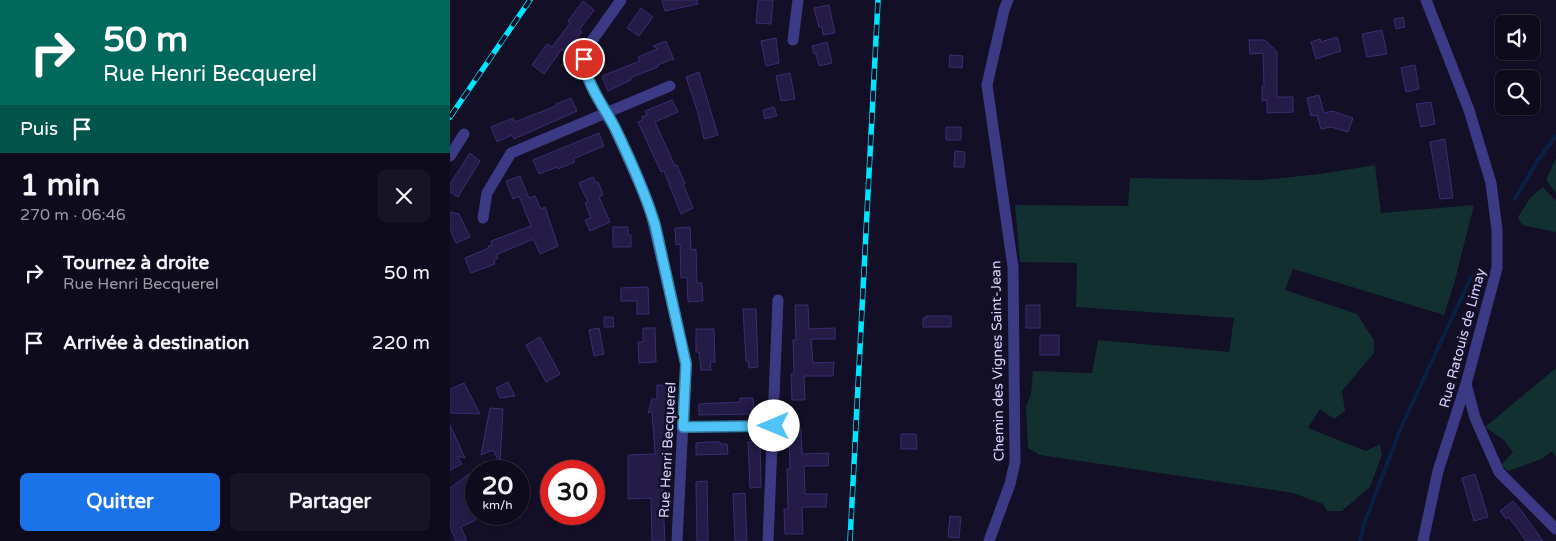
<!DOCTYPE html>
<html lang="fr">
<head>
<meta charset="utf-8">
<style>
  :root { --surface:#0e0b1c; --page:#171425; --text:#f1f3f6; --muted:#9b9ba3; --line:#2e2b3b; --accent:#1a73e8 }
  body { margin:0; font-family:"Varela Round",sans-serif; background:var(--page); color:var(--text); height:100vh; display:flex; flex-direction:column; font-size:19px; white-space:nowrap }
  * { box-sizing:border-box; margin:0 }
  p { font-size:16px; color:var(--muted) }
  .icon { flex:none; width:28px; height:28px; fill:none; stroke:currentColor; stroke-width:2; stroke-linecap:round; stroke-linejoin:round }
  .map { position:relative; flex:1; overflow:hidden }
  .side { display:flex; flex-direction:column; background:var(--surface); width:450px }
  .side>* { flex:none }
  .top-card { background:#00695c; color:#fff; overflow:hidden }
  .fabs { position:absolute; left:1045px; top:15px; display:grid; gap:10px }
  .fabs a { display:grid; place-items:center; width:45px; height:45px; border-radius:8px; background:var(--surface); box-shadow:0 1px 4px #0004,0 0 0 1px var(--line); font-size:25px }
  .speed { position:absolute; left:15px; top:460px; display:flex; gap:10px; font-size:25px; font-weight:700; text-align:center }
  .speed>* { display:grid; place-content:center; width:65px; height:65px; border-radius:50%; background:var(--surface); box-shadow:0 1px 4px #0004,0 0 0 1px var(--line); line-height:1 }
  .speed small { font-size:12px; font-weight:400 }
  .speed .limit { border:8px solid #d22; background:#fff; color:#111 }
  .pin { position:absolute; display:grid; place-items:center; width:42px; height:42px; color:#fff; margin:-21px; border:2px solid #fff; border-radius:50%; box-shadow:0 1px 5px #0007 }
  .me { position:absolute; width:55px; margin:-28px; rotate:270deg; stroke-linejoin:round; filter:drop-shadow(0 0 4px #0008) }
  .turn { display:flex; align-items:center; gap:18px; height:105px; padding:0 20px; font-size:22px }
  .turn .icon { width:65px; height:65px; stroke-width:2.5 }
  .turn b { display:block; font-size:35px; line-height:42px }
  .then { display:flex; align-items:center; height:48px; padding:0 20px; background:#0003; gap:10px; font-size:19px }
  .round { display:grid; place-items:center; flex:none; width:52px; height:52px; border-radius:8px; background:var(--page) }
  .overview { display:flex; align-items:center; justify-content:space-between; height:85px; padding:0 20px }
  h1 { font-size:30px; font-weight:700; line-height:38px }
  .action { display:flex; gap:10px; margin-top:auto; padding:10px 20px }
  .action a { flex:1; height:58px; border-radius:8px; background:var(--accent); color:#fff; font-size:20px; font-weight:700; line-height:58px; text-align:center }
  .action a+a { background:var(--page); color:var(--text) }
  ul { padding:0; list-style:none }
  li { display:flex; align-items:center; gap:15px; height:70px; padding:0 20px }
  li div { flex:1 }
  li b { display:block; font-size:19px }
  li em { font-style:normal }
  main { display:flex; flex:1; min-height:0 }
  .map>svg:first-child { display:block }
  .green { fill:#12302f }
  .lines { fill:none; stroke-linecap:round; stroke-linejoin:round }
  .stream { stroke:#0a1f44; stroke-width:4 }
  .building { fill:#241b47; stroke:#3b2d73 }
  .minor { stroke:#3d3a85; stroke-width:11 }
  .rail-casing { stroke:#00e5ff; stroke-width:5.5 }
  .rail { stroke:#130f26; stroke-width:4; stroke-dasharray:11; stroke-linecap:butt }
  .route-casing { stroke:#337fa1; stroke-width:12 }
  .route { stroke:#4fc3f7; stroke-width:9 }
  .labels { text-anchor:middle; stroke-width:5; stroke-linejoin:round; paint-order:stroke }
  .street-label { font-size:14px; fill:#d9d4ff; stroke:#130f26 }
</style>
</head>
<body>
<main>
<section class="side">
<div class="top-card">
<div class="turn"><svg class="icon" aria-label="right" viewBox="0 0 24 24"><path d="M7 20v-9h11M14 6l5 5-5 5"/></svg><div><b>50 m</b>Rue Henri Becquerel</div></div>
<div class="then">Puis<svg class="icon" aria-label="arrive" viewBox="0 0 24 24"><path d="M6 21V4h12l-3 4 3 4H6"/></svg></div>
</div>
<div class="overview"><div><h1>1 min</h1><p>270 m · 06:46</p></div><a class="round"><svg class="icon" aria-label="close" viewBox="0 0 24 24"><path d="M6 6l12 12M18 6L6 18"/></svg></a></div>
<ul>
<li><svg class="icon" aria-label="right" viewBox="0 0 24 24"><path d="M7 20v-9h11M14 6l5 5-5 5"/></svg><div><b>Tournez à droite</b><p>Rue Henri Becquerel</p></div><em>50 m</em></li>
<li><svg class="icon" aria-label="arrive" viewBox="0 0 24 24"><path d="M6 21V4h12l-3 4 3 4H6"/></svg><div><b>Arrivée à destination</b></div><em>220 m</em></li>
</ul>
<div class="action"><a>Quitter</a><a>Partager</a></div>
</section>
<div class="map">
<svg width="1106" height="541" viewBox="0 0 1106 541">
  <rect width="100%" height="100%" fill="#130f26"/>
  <path class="green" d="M1106,158V193L1096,180Z
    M925,165L931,213L1024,205L1004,284L994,315L843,269L835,290L907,314L924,340V353L892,391L895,411L884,419L870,409L858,428L916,451L930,444L932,455L920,487L892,511H877L873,504L843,493L590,455L578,448L576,407L581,394L583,371L642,373L648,340L779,352L784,318L626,307L627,263L570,262L565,205L678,206L680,178L812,180L870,174Z
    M1093,187L1106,201V232L1072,225L1068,217L1081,197Z
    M1106,368V457L1102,451L1092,459L1058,471L1051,465L1063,452L1054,440L1035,427Z"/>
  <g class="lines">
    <path class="stream" d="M1065,199L1088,160L1106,136
      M910,541L914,524L950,430L1021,277"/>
  </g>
  <path class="building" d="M212,0H247L248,4L215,11Z
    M308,0H323L321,24L306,23Z
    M133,1L144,10L129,30L132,32L116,53L112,49L94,74L82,65L97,44L102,47L120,23L118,21Z
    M379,5L385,33L373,35L372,27H369L364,8Z
    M191,8L203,17L189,36L177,28Z
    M953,17L955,27L946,29L944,19Z
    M932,30L937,54L917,57L912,34Z
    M887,37L891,51L866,59L861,42L870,39L871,42Z
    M326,38L329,63L316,66L311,41Z
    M799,40H815L827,52V97H843V112L817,113V100L812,101V86H814L813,53L800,54Z
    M216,41L224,60L222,59L208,65V67L180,78L181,80L158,91L152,76L190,61L188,57L208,49L203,46Z
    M377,42L382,63L369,66L366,54H364L362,46Z
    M500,55L513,56L512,68L499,67Z
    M965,65L969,89L956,92L951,68Z
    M249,72L268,135L254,139L248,113L236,77Z
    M340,73L345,99L331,101L326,76Z
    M869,95L874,113L882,111L903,118L898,132L881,127L871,129L867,115L861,116L857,98Z
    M121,98L127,111L64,139L62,135L47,142L41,127L63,118L65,122L106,106V104Z
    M222,100L228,112L205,122L225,166L227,165L235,184H233L243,208L231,214L214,171L211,172L188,122L193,120L192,117L197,115L195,111Z
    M981,102L985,124L971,127L966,104Z
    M324,107L327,116L315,119L313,110Z
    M496,127H511V140H496Z
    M149,133L154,146L123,159L125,162L108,169L107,167L89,174L83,160Z
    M995,139L1003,198L990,199L980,142Z
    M505,151L515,152L514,167H504Z
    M20,153L30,161L8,197L0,192V184Z
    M70,176L79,198L85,196L91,209L95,207L108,246L90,254L84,240H81L46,255L48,258L44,260L45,264L21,273L15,258L39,248L38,246L42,245L41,241L81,226L69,196L63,199L56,181Z
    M143,177L146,183L148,182L153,195L149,197L160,222L140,231L135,220L141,218L135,203L138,202L129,183Z
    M0,212L9,214L20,237L6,243L0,229Z
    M163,227H178V235H181V247H163Z
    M240,227L241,250L246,249L247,283H252L253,301L238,302L237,277L231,278L230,244L226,245L225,228Z
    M198,287L199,314H187V301H171V288Z
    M345,305H358L359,329L385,328V339H361L363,363L384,362L383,376H354L355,400H342L341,374H344L343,340H346Z
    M576,305H590V328H576Z
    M293,309H306L308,367L299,368L298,361H296Z
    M476,316H501V327H473V318H476Z
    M154,317H163L164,327H154Z
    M149,328L154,354L144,356L139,330Z
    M193,328H205L206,362L189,363L188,342H193Z
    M246,329H264L265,362H260L261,370H251L249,352H246Z
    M590,335H609V355H590Z
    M90,337L110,374L96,382L76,345Z
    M58,382L65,396L50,398L46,388Z
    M14,383L30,414L0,413V389Z
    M207,385H219L220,426H217L218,481H212L215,541H202L201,498L178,499V455L205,454L202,412L198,413L202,399H207Z
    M290,398H303L304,414L249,415V404L290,402Z
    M40,408L53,409L50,463L43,450L31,455Z
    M0,425L15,458L7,456L12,464L0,470Z
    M339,429H351L352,454L379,453L378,466H354L355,494H377L376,507H352L353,534H335L334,509H338L337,469H340Z
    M451,434H466L467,449H451Z
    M310,441L311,487L300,488L298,442Z
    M258,442H270V444H277L278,454L246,455V443Z
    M19,474L25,483L24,484L26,490V500L22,502L26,514H28L24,516L26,520L11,527L17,541H6L0,527V488Z
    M1025,474L1038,517L1024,521L1012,478Z
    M257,481L258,541H247L246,482Z
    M295,493L297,541H285L283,494Z
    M1063,501L1070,509L1093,541H1076L1059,517L1056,519L1050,511Z
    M500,516L511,517L509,538L498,537Z"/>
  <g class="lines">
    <path class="minor" d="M171,0L136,49L134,59L135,71L155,113L164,127L199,205L236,364L227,541
      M343,40L348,0
      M0,156L14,134
      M33,218L37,193L61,153L220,86
      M1016,384L1025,418L1049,472L1106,529
      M233,427L324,426
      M318,541L328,300
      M539,541L560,484L565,462L563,267L537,85L554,10L558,0
      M973,541L988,471L1016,384L1047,268V230L1041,183L1019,110L976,0"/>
    <defs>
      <path id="rail" d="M0,117L80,0
        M400,541L428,0"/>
    </defs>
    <use href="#rail" class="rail-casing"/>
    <use href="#rail" class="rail"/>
  </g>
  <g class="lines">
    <defs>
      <path id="route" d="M134,59C136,85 154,106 165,128C180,159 195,192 205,225L236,364L233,427L324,426"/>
    </defs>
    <use href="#route" class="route-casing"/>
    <use href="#route" class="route"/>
  </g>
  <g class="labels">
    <g class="street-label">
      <text transform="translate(1012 338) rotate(-75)" y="5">Rue Ratouis de Limay</text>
      <text transform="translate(547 361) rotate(-91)" y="5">Chemin des Vignes Saint-Jean</text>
      <text transform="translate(217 450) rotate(-87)" y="5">Rue Henri Becquerel</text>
    </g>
  </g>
</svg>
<div class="fabs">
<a><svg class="icon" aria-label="sound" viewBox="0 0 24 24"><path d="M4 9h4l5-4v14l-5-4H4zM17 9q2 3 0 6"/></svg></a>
<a><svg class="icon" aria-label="search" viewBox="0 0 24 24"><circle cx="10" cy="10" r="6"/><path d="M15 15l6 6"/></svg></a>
</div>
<div class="speed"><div>20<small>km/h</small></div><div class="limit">30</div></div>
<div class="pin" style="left:134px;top:59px;background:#d93025"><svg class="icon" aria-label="arrive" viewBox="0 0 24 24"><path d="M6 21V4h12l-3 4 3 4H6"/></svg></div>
<svg class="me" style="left:324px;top:426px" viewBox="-20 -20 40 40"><circle r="19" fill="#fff"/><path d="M0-13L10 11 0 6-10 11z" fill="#4fc3f7"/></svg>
</div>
</main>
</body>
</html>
